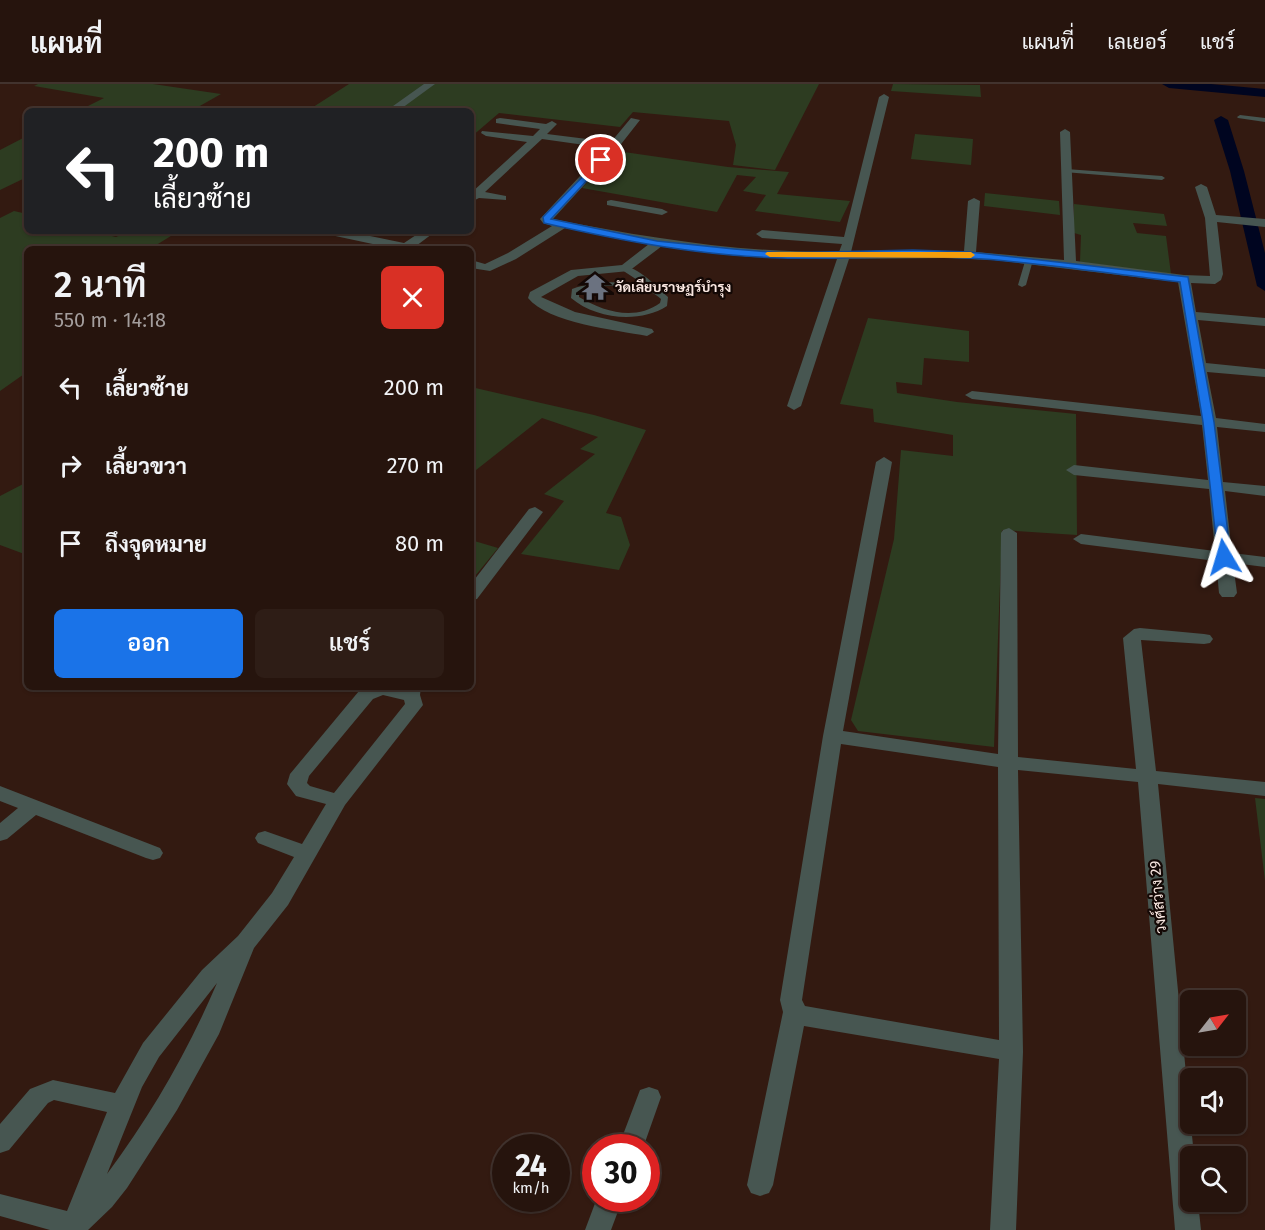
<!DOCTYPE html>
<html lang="th">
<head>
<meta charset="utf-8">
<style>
  :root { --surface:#26140d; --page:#2e1d16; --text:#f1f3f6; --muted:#a49e9d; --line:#42332e; --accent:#1a73e8 }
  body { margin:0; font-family:"Fira Sans",Sarabun,sans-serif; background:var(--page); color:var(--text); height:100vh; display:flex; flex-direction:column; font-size:22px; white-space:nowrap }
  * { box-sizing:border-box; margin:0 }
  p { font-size:20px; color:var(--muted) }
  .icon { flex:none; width:33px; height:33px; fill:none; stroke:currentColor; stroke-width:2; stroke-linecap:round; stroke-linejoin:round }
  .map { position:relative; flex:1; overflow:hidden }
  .side { position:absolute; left:24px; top:162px; width:450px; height:444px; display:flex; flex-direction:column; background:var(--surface); border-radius:9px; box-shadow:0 2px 4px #0004,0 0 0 2px var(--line) }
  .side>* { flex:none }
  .hud { position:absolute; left:24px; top:24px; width:450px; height:126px; border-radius:9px; box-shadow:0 2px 4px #0004,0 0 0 2px var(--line); background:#202124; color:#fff; overflow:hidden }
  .needle { width:39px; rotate:59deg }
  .fabs { position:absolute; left:1180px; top:906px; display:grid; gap:12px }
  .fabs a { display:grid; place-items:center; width:66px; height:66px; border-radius:9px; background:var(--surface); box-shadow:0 2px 4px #0004,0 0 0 2px var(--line); font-size:30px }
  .speed { position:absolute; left:492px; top:1050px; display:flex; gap:12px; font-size:30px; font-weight:700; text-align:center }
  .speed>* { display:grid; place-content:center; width:78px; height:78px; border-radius:50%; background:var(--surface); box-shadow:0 2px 4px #0004,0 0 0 2px var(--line); line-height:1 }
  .speed small { font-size:15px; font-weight:400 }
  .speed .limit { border:9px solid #d22; background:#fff; color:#111 }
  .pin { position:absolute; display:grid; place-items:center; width:51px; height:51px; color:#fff; margin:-26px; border:3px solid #fff; border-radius:50%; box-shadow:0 2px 6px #0007 }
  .me { position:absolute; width:66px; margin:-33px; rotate:353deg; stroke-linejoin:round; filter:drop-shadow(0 0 4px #0008) }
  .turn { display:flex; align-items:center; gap:21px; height:126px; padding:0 30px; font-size:27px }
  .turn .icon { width:78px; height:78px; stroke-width:2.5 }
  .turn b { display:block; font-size:42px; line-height:51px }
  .round { display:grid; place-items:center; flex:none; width:63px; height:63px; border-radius:9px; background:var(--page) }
  .summary { display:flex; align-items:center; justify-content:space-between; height:102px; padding:0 30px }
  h1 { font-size:36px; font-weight:600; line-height:45px }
  .primary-button { display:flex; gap:12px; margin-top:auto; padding:12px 30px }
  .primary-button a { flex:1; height:69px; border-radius:9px; background:var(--accent); color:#fff; font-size:24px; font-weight:600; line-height:69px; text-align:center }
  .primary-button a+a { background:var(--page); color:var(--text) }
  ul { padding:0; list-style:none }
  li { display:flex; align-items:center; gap:18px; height:78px; padding:0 30px }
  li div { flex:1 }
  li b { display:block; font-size:22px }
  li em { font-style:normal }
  header { display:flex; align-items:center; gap:36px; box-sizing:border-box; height:84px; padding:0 30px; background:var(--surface); border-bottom:2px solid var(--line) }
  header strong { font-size:28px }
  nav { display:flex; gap:33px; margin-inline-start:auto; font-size:21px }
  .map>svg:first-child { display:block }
  .green { fill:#2d3c21 }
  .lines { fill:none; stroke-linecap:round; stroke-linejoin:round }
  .canal { fill:#000520; fill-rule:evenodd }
  .lane { fill:#475651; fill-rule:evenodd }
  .street { fill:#475651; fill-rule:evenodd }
  .route { fill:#1a73e8; stroke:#114b97; stroke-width:1.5 }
  .slow { fill:#f59e0b }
  .labels { text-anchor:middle; stroke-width:4.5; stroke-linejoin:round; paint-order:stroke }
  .far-poi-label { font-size:14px; font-weight:bold; fill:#f9e7e1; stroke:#130805; text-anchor:start }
  .street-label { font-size:15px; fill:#f9e7e1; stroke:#130805 }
</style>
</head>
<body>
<header>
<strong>แผนที่</strong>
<nav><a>แผนที่</a><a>เลเยอร์</a><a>แชร์</a></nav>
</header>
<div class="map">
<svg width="1265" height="1146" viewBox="0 0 1265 1146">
  <rect width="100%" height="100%" fill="#331a11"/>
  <path class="green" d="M38,0H153L221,10L191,27H78L104,14L34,2Z
    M349,0H819L775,86L733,81L736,61L729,37L633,28L620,43L499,29L471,53V27H307Z
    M893,0L980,1L981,13L891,7Z
    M915,50L973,55L971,81L911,75Z
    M27,52V93L0,106V66Z
    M617,67L728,83L789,88L777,110L850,117L840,138L755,127L766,111L743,107L756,93L737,91L717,128L582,104Z
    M985,109L1059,117L1060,131L984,122Z
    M1074,120L1164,130L1167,142L1133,139L1137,149L1166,152L1171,190L1080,178L1081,151L1074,149Z
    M14,127L27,130V147H91L116,153L129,147H179L153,163L159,165H27V288L0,307V134Z
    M868,234L969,247V278L924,274L922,301L896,298L897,309L957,318L1076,330L1077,451L1002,446L994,663L858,647L851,636L894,455L901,366L953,372V351L874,338L873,325L840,320Z
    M471,303L594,331L646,346L606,429L621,433L630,461L619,486L521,470L564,417L544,410L595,370L580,365L598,353L542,334L471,390Z
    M27,398V471L0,461V412Z
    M471,456L498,464L471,497Z
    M1255,714L1265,715V797Z"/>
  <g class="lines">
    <path class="canal" d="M1162,0H1211L1265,5V13L1169,4Z
      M1221,32L1228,36L1244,87L1265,169V207L1257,202L1230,87L1214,36Z"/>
    <path class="lane" d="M1240,31L1265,34V38L1238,34L1237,33Z
      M1066,85L1162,92L1165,94L1162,96L1064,88V86Z
      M1026,174L1033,176L1026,201L1022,203L1018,201Z
      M622,182C638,182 657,203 668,213L667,222C639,240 596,235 571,214L572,205C598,196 621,197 648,203L622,186ZM606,202C624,202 648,202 661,215L660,219C635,237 604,228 579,213V208Z"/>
    <path class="street" d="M424,0H435L398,27H386Z
      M884,10L889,13L851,168L964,167L968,117L974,114L980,117L976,168L1064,176L1060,48L1065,45L1070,48L1076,177L1184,191L1210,192L1205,134L1195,103L1201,100L1207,103L1216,131L1265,135V143L1217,138L1223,190L1221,196L1215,200L1191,199L1196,228L1265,234V242L1198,236L1206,279L1265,285V293L1207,288L1216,334L1265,340V348L1217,343L1223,398L1265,402V412L1225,407L1232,469L1265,473V483L1233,479L1237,509L1234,513H1222L1219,509L1216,477L1081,460L1073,455L1081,450L1215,467L1209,405L1074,391L1066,386L1074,381L1208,396L1202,341L972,315L965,311L972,307L1201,332L1178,198L994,176L944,174L849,175L801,322L794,326L787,322L837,175L751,173L662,162L629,187L578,192L541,213L575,228L652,245L654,248L647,252C616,246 548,239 528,214L530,208L571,186L622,181L649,160L565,144L516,175L490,187L471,184V176L485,180L508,169L552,142L543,139L540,135L606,64L542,55L485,108L506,112V116L479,114L471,118V109L527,58L486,52L481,49L482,47L533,52L540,45L496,39V35L500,34L546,40L552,37L557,40L547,50L611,58L631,34L640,36L618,64L553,135C648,154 742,169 839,168L842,160L762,154L756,150L762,146L844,153L879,13Z
      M611,116L662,125L668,128L662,131L607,121V117Z
      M324,147H346L404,159L422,147H436L416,162L419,165H396L326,150Z
      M884,373L892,378L843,647L998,670L1001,449L1003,446L1009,444L1017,449L1018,673L1136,685L1123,554L1134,545L1140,544L1204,550L1210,551L1213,555L1210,559L1204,560L1141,556L1156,687L1265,698V712L1158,700L1194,1072H1191V1118H1198L1201,1146H1175L1138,698L1018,686L1023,968L1016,1146H990L999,975L804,942L773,1101L769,1109L760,1112L751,1109L747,1101L783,928L780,916L823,652L876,378ZM841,660L998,683L999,956L805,922L802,916Z
      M535,423L543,428L477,515L471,516V500L529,425Z
      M369,603H421L420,611L423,621L345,721L288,821L254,864L219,950L177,1026L127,1104L112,1123L88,1146H50L0,1132V1110L67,1127L107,1028L54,1016L48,1019L9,1066L0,1069V1040L30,1005L53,996L115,1009L143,959L202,886L238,852L272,809L294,773L258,759L255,754L258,749L265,747L302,760L326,720L296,712L287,700L290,690L359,607ZM383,611L404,616L405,620L334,709L310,702L307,699L309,692L373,615ZM217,899C188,967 151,1031 107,1090L142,1003L159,973Z
      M0,702L160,764L163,769L160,774L153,776L146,774L36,731L7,755L0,757V739L18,724L0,717Z
      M649,1003L658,1006L661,1013L643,1064H618L640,1006Z
      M597,1114H623L611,1146H585Z"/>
  </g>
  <path class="route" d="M601,74L605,76L604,78L551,135L657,157L734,165L782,169L913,166L970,168L1188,193L1214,338L1231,473L1224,477L1218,473L1203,338L1180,198C1110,190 1039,178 968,174C906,170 844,176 782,174C702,172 622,157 544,139L543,133Z"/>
  <path class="slow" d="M767,168H971L975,171L971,174L770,173L765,170Z"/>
  <defs>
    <symbol id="temple-bare" viewBox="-9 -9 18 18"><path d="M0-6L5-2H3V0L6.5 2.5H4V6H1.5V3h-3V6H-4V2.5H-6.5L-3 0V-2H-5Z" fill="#6b7280" stroke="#130805" stroke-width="2.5" paint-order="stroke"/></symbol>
  </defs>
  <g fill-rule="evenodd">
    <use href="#temple-bare" x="576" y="184" width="38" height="38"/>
  </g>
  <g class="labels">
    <g class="far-poi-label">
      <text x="615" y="208">วัดเลียบราษฏร์บำรุง</text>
    </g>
    <g class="street-label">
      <text transform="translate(1158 813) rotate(-95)" y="5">วงศ์สว่าง 29</text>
    </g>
  </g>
</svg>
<div class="fabs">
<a><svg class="needle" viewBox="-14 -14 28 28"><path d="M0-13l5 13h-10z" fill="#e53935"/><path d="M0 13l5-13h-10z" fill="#a49e9d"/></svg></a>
<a><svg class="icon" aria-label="sound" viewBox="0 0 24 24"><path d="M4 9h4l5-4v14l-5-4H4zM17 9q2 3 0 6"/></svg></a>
<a><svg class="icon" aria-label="search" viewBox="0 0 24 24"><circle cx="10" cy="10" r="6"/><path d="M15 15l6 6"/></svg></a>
</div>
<div class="speed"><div>24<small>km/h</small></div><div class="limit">30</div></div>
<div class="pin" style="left:601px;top:76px;background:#d93025"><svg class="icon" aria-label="arrive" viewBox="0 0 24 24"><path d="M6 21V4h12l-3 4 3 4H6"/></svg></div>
<svg class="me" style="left:1224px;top:473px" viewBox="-20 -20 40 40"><path d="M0-17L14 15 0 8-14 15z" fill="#1a73e8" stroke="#fff" stroke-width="4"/></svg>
<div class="hud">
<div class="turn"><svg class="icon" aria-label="left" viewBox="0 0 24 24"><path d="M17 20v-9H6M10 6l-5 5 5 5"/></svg><div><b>200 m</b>เลี้ยวซ้าย</div></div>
</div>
<section class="side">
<div class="summary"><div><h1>2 นาที</h1><p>550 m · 14:18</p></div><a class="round" style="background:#d93025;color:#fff"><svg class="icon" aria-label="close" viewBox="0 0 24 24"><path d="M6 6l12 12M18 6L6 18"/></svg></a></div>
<ul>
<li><svg class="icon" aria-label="left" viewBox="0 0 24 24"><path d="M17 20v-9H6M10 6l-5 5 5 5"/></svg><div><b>เลี้ยวซ้าย</b></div><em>200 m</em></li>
<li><svg class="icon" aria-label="right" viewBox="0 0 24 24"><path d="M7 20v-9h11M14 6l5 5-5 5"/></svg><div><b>เลี้ยวขวา</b></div><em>270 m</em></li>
<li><svg class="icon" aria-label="arrive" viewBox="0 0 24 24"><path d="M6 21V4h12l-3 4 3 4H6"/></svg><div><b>ถึงจุดหมาย</b></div><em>80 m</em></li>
</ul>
<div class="primary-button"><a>ออก</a><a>แชร์</a></div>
</section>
</div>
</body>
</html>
